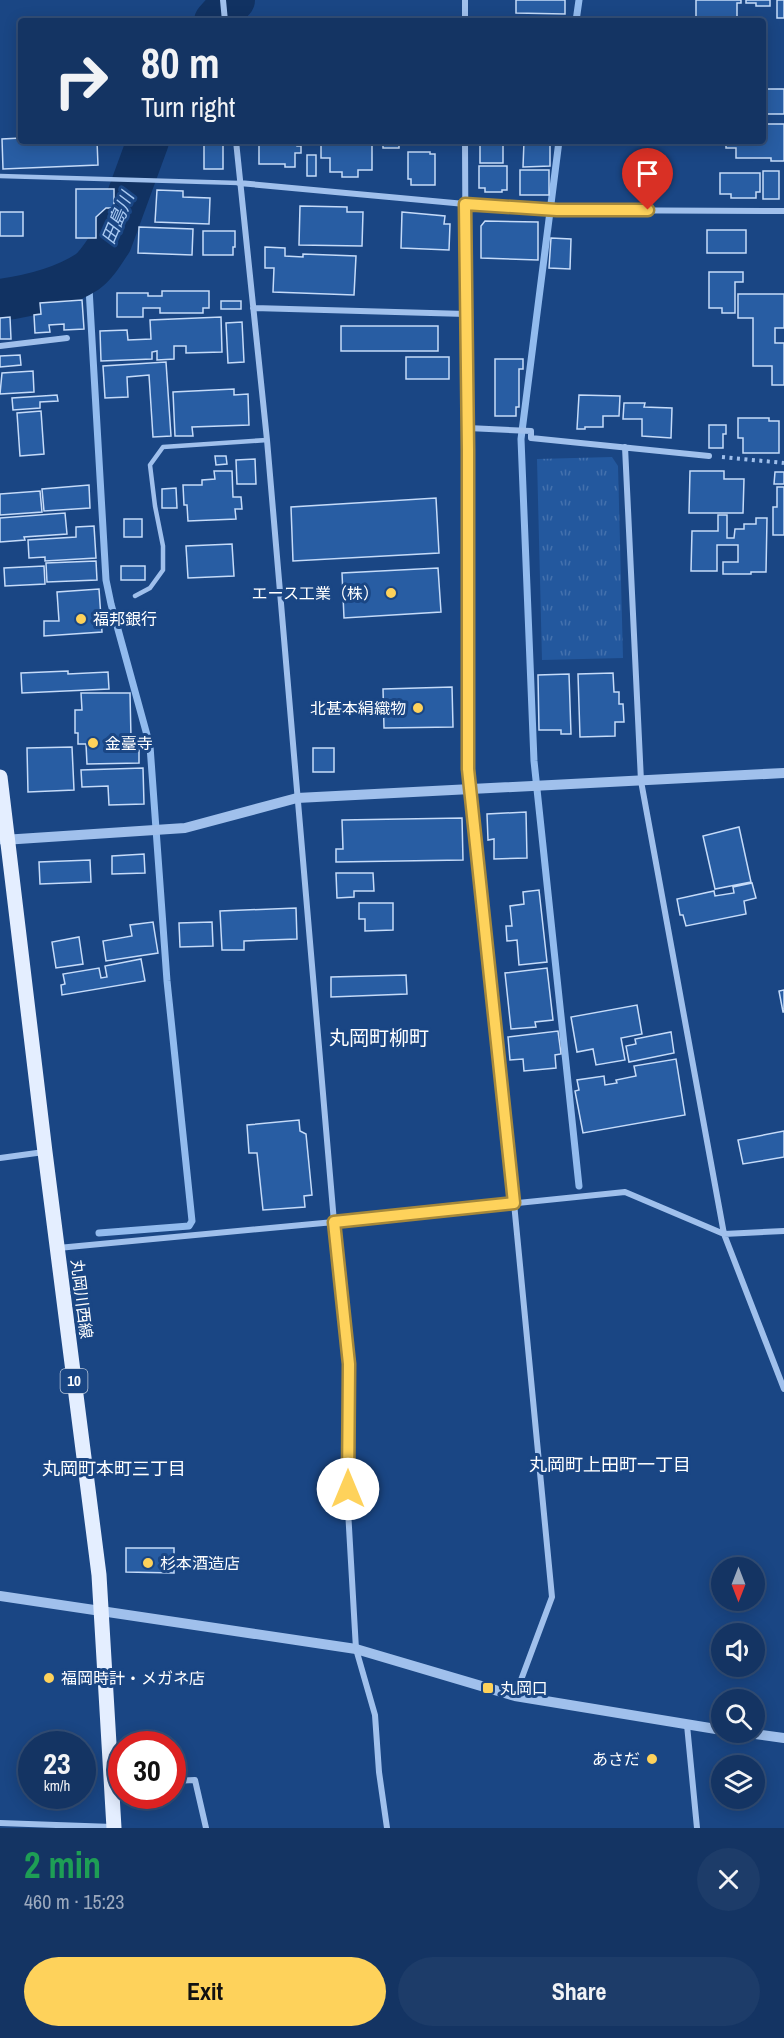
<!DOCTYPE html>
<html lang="en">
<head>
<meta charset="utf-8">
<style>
  :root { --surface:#143463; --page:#1d3c69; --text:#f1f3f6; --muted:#9daabe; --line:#334f78; --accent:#fed25b }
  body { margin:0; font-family:"Archivo Narrow","Noto Sans JP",sans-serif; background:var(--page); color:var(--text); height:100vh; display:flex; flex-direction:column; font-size:22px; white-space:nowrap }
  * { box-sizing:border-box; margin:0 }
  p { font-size:20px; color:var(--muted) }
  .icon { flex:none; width:33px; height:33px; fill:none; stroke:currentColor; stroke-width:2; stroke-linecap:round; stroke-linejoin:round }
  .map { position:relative; height:1828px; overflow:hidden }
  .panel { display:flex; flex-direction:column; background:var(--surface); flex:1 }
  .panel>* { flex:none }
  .guide { position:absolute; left:18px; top:18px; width:748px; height:126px; border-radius:6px; box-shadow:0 3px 15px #0003,0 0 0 2px var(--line); background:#143463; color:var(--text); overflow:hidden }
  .needle { width:39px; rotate:180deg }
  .fabs { position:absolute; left:711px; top:1557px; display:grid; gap:12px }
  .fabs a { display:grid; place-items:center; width:54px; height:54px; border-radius:50%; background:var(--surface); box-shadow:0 3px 15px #0003,0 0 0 2px var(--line); font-size:30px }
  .speed { position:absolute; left:18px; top:1731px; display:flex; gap:12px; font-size:30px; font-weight:700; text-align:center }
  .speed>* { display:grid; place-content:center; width:78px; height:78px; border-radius:50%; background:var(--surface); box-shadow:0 3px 15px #0003,0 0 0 2px var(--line); line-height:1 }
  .speed small { font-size:15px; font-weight:400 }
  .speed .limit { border:9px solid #d22; background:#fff; color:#111 }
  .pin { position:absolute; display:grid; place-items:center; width:51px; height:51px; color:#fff; margin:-62px -26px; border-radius:50% 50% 50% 0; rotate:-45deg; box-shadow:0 0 6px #0007 }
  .pin .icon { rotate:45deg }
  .me { position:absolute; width:66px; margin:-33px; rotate:0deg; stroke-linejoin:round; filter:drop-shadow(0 0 4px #0008) }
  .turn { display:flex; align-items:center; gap:21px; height:126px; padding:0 24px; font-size:27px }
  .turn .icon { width:78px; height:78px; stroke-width:2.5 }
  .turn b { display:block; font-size:42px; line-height:51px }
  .round { display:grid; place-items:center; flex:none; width:63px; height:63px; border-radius:32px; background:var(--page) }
  .head { display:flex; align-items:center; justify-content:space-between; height:102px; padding:0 24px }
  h1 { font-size:36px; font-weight:700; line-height:45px; color:#1e9e55 }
  .primary-button { display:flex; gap:12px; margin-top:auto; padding:12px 24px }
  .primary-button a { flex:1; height:69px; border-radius:36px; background:var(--accent); color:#111; font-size:24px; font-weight:700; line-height:69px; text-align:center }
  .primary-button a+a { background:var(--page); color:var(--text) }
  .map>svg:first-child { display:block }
  .park { fill:url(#park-tufts) }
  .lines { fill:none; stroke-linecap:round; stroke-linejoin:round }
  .stream { stroke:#92bbee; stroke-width:7 }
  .river { stroke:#113262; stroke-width:42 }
  .building { fill:#285da3; stroke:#c5dbf9; stroke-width:1.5 }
  .path { stroke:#a0c0ec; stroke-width:4; stroke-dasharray:3 4.5; stroke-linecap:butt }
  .service { stroke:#a0c0ec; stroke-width:4.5 }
  .minor { stroke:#a0c0ec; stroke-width:6 }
  .tertiary { stroke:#a0c0ec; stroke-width:10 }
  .primary { stroke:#e4eeff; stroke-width:15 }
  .route-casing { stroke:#a5883b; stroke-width:15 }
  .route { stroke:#fed25b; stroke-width:10 }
  .poi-dot { fill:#fed25b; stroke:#1a4684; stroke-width:2 }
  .labels { text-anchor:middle; stroke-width:6; stroke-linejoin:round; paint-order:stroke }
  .shield { fill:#1a4684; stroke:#bac8da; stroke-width:1.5 }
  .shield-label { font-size:15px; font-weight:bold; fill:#fff }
  .poi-label { font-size:16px; fill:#fff; stroke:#1a4684; text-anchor:start }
  .street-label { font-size:16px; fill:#fff; stroke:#1a4684 }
  .water-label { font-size:18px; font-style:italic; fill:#abcbf3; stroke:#1a4684 }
  .neighbourhood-label { font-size:18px; fill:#fff; stroke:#1a4684 }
  .quarter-label { font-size:20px; fill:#fff; stroke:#1a4684 }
</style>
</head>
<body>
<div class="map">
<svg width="784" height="1828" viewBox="0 0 784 1828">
  <defs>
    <pattern id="park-tufts" width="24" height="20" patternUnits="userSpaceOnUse" patternTransform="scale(1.5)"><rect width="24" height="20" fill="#23589e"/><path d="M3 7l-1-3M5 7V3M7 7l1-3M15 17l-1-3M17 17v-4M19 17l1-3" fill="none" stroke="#4471ad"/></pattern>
  </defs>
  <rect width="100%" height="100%" fill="#1a4684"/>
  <path class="park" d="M612,457L618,466L623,658L542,660L537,459Z"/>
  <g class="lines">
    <path class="stream" d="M576,21L579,0
      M559,141L521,439L534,761L579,1186
      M88,271L106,580L111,604L150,746L167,981L192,1221L189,1226L99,1233"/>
    <path class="river" d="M215,21L234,0
      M0,300C29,296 62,288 87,272C97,265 104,252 111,242L148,141"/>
  </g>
  <path class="building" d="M516,0H565V14L516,13Z
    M696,0H741V3H737V19H696Z
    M746,0H770V6H756V3H746Z
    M777,0H784V18H777Z
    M104,17V21H26L25,20Z
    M764,89H784V114H764Z
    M764,124H784V161H771V158H736V148H726V141H764Z
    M21,138V141H97L98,165L3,169L2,139Z
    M180,141H223V169H204V144H180Z
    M259,141H297V146H301V153H295V167H285V164H259Z
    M321,141H357V144H372V170H358V177H342V172H330V158H321Z
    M383,141H399V148H383Z
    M480,141H503V163H480Z
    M524,141H550V166L523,167Z
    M408,152H430V154H435V185H411V179H408Z
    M307,155H316V176H307Z
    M479,166H507V190H502V192H485V188H479Z
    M520,170H549V195H520Z
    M763,171H779V199H763Z
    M720,173H760V192H756V198H731V194H720Z
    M76,189H114V208H106L96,217V238H76Z
    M157,190L183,191V197L210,198L209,224L155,222Z
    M300,206L347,207V212H363L362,246L299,245Z
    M0,212H23V236H0Z
    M402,212L445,216L444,224H450L449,250L401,248Z
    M485,221L538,222V260L481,258V226Z
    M139,227L193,229L192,255L138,253Z
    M707,230H746V253H707Z
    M203,231H235V247H233V255H203Z
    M551,238L571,239L570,269L549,268Z
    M265,247L285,248V256L303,257V254L356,256L354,295L273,292L274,268H265Z
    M709,272H743V282H735V313H722V308H709Z
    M162,291H209V308H203V313H160V308H143V317H117V293H148V296H162Z
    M738,294H784V328H775V343H784V385H772V366H753V318H738Z
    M82,300L84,329L64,330V324L49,325L50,332L35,333L34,315L41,314L40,303Z
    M221,301H241V309H221Z
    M10,317L11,339H0V318Z
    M221,317L222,352L186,353V346H174V359L157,360V351L152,352V359L101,361L100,331L127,330L128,340L151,339L150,320Z
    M242,322L244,362L228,363L226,323Z
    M341,326H438V351H341Z
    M20,355L21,365L0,367V356Z
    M406,357H449V379H406Z
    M495,359H523V369H519V407H516V416H495Z
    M166,362L171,436L153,437L149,375L127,377L128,397L105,398L103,366Z
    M33,371L34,392L0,394L2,373Z
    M234,389V395L248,394L249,425L192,427L193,436H175L173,392Z
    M57,395L58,401L40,402V408L13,410L12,398Z
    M579,395L620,396L619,416H603V427H585V429H577Z
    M624,403H645L644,407L672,408L671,438L642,436V419H623Z
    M41,411L44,454L20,456L17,413Z
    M738,418H769V421H779V453H743V438H738Z
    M709,425H726V434H723V448H709Z
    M215,456H226L227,464L216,465Z
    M255,459L256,484H237L236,460Z
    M214,471H232L233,497H241L242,509H235L236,519L188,521L187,505H184L183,485H202V480L215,479Z
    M690,471H724V479H744L743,513H689Z
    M775,472H784V484H774Z
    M89,485L90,508L44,511L42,489Z
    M777,487H784V535H773V507H777Z
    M176,488L177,508H162V489Z
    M40,491L42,512L0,515V494Z
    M436,498L439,553L293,561L291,507Z
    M65,513L67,534L24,537L25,540L0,542V518Z
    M718,515H727V538H734L735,529H744V524H756V518H767L766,572H751V574H723V562H738V545H717V571H691L692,531H718Z
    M124,519H142V537H124Z
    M94,526L96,558L45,561V557L29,558L28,540L76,537V527Z
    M232,544L234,576L188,578L186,546Z
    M96,561L97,580L47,582L46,563Z
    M44,566L45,584L5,586L4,568Z
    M121,566H145V580H121Z
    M438,568L441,612L344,618L342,573Z
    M99,589L102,632L44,636V621H59L57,592Z
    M68,671V674L108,672L109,689L22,693L21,673Z
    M613,673L614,692H619V704H623L624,722H615V736L580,737L578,674Z
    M569,674L571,734H561V730H539L538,675Z
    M452,687L453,727L384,728L383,689Z
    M81,693H130L131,738H139V763L87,764L86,744H78V733H75V710H82Z
    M72,747L74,790L28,792L27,748Z
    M313,748H334V772H313Z
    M143,768L144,804L109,805L108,786L82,787L81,770Z
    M526,812L527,858L494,859V839L488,840L487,814Z
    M462,818L463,860L336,862V849H343L342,820Z
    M739,827L751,882L715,889L703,836Z
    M144,854L145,873L112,874V856Z
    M90,860L91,882L40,884L39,862Z
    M336,873H373L374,891H354V897L337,898Z
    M752,883L756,898L744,901L746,914L686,926L683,915H680L677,899L714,891L715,896L734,893L733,887Z
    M539,890L547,962L519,965L517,940L507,941L506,926H512L510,906L524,904L523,892Z
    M359,903H393V930L365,931V919H359Z
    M296,908L297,939L244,941V950H222L220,911Z
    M153,922L158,953L106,961L103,941L132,936L130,925Z
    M212,922L213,946L180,947L179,923Z
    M79,937L83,964L56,968L52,942Z
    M141,959L145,981L62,995L61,985L65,984L63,974L99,968L101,978L107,977L105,966Z
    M547,968L553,1020L535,1022L536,1027L511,1029L505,973Z
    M406,975L407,994L331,997V977Z
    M784,990V1012H783L779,991Z
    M637,1005L642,1034L621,1038L625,1060L596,1065L593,1049L577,1052L571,1017Z
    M558,1031L561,1054L555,1055L556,1068L524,1071L523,1059L510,1060L508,1037Z
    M671,1032L674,1053L629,1062L626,1046L636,1044L635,1039Z
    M676,1059L685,1115L583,1133L575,1091L579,1090L577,1080L604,1076L605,1085L617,1083L616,1080L636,1076L634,1066Z
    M299,1120L300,1131L306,1134L312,1195L304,1196L305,1207L263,1210L257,1153H249L247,1125Z
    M784,1131V1157L743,1164L738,1140Z
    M126,1548H174V1573L126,1572Z"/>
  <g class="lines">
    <path class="path" d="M722,457L784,463"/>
    <path class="service" d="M0,176L239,183
      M135,596L150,588L163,570V546L155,506L150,465L163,447L267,440"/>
    <path class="minor" d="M223,0L225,21
      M465,0V21
      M236,141L267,440L334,1222L349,1364L348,1510L356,1649L375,1715L379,1772L387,1828
      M465,141L468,769L514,1203L552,1597L515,1696
      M239,183L465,204L557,210L784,211
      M253,308L466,314
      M0,346L67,338
      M468,428L531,431V438L709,456
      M625,447L641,781L724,1234L784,1389
      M0,1158L44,1152
      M58,1248L334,1222L625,1192L724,1234L784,1231
      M687,1725L697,1828
      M172,1781L195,1780L206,1828
      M0,1823L113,1827"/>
    <path class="tertiary" d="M3,840L185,828L297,798L784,773
      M0,1596L356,1649L515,1696L722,1730
      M741,1732L784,1738"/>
    <path class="primary" d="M0,777L45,1152L99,1575L114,1828"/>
  </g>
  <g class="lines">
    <defs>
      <path id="route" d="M348,1489L349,1364L334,1222L514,1203L468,769V450L465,204L557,210H648"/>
    </defs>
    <use href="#route" class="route-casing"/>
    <use href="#route" class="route"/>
  </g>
  <g class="poi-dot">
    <circle cx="391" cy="593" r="6"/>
    <circle cx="81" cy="619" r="6"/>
    <circle cx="418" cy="708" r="6"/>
    <circle cx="93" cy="743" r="6"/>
    <circle cx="148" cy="1563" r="6"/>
    <circle cx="49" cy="1678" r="6"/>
    <rect x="482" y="1682" width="12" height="12" rx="3"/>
    <circle cx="652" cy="1759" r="6"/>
  </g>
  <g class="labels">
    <rect class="shield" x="60.5" y="1369" width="27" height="24" rx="4.5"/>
    <g class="shield-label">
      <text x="74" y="1386">10</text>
    </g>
    <g class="poi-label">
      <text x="379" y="599" text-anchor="end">エース工業（株）</text>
      <text x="93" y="625">福邦銀行</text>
      <text x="406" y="714" text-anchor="end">北甚本絹織物</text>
      <text x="105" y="749">金臺寺</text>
      <text x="160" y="1569">杉本酒造店</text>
      <text x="61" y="1684">福岡時計・メガネ店</text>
      <text x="500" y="1694">丸岡口</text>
      <text x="640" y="1765" text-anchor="end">あさだ</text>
    </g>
    <g class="street-label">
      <text transform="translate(82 1299) rotate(83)" y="6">丸岡川西線</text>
    </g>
    <g class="water-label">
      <text transform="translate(118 218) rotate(-67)" y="6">田島川</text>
    </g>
    <g class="neighbourhood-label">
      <text x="610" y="1471">丸岡町上田町一丁目</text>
      <text x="114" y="1475">丸岡町本町三丁目</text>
    </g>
    <g class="quarter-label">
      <text x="379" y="1045">丸岡町柳町</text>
    </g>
  </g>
</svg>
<div class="fabs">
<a><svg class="needle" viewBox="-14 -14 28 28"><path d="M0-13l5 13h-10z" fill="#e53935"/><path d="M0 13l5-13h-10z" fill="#9daabe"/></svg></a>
<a><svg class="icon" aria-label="sound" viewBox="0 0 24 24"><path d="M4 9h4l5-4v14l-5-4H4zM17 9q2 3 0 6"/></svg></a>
<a><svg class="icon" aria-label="search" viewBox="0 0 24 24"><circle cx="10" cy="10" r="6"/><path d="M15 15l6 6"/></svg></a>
<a><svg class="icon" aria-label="layers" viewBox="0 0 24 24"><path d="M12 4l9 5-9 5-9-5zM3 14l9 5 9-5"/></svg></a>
</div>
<div class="speed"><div>23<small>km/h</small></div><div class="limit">30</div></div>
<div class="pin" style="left:648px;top:210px;background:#d93025"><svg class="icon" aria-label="arrive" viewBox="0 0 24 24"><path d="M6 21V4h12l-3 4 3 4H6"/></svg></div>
<svg class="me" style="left:348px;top:1489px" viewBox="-20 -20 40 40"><circle r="19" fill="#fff"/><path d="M0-13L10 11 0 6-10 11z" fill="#fed25b"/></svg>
<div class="guide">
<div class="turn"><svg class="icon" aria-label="right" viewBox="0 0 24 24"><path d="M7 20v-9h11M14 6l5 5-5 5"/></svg><div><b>80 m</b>Turn right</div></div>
</div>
</div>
<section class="panel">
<div class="head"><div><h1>2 min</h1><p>460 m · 15:23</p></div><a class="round"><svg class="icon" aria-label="close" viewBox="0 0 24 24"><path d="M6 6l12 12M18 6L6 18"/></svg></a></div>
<div class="primary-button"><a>Exit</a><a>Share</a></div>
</section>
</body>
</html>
